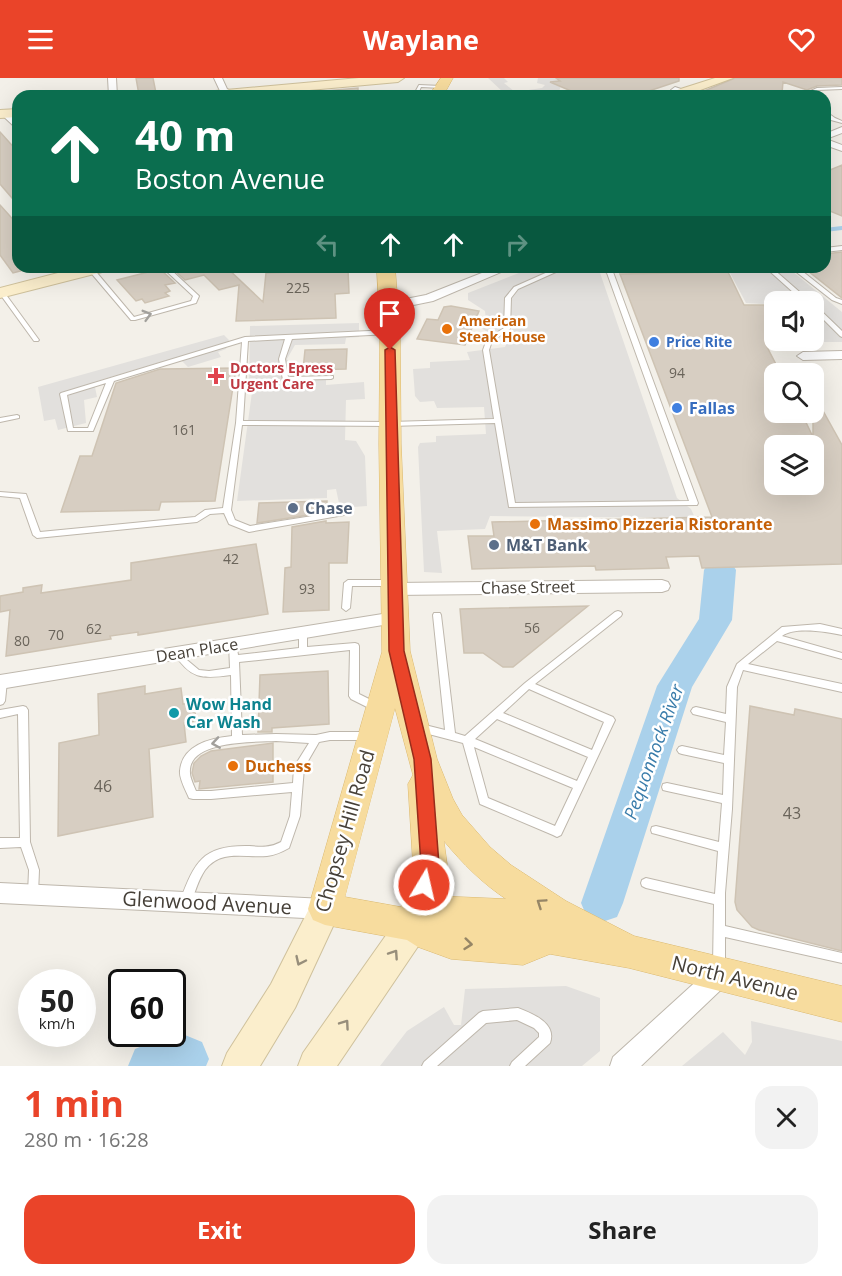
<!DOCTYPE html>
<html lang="en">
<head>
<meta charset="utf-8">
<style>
  :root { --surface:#fff; --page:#f2f2f2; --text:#222; --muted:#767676; --accent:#ea4429 }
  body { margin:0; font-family:"Open Sans",sans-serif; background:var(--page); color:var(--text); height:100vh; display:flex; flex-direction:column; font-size:22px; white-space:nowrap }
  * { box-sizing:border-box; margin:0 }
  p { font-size:20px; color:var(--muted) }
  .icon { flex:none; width:33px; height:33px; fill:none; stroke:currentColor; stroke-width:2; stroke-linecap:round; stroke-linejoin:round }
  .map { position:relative; height:988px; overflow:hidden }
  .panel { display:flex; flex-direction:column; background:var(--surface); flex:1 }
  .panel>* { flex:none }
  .guide { position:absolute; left:12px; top:12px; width:819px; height:183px; border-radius:18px; box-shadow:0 6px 24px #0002; background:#0b6e4f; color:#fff; overflow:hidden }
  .buttons { position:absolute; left:764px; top:213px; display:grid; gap:12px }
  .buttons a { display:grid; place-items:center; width:60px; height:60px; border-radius:12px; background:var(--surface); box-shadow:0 6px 24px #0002; font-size:30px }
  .speed { position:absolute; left:18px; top:891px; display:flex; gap:12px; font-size:30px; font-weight:700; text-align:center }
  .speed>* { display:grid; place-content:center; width:78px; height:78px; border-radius:50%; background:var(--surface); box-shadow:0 6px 24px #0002; line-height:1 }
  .speed small { font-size:15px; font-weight:400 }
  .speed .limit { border:3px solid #111; border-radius:9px; background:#fff; color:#111 }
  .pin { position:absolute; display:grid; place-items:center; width:51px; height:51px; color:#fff; margin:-62px -26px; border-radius:50% 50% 50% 0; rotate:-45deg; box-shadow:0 0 6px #0007 }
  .pin .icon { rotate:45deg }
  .me { position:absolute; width:66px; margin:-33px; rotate:9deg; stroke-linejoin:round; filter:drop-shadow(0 0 4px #0008) }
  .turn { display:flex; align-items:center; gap:21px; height:126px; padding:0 24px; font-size:27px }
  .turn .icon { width:78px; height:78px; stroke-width:2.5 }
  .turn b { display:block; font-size:42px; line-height:51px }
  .lanes { display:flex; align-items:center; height:57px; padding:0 24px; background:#0003; justify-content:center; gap:30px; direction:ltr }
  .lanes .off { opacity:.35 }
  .round { display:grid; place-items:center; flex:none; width:63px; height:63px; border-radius:18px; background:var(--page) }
  .overview { display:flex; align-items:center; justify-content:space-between; height:102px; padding:0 24px }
  h1 { font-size:36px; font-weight:700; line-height:45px; color:var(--accent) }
  .primary-button { display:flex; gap:12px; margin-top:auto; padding:12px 24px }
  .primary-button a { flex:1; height:69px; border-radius:18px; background:var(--accent); color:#fff; font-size:24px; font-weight:700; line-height:69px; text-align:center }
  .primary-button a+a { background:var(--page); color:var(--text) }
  header { display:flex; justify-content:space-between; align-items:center; height:78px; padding:0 24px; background:var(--accent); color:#fff; font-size:27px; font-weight:700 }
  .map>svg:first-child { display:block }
  .parking { fill:#e2e0dd }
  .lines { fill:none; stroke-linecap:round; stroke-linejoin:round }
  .stream { stroke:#aad1eb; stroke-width:4 }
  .river { fill:#aad1eb; fill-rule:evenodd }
  .building { fill:#d7cec2; stroke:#cec3b3; stroke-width:1.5; fill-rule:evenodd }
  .service-casing { stroke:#beb7ac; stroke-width:2 }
  .minor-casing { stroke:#beb7ac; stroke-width:2 }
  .secondary-casing { stroke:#cfc19c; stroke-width:2 }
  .primary-casing { stroke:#dbb96f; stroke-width:1 }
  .service { fill:#fff; fill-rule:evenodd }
  .minor { fill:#fff; fill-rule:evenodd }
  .secondary { fill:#fbeecc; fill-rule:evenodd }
  .primary { fill:#f7dc9e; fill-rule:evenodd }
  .oneway { stroke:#a2a09c }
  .oneway2 { stroke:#968666 }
  .oneway3 { stroke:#978e7b }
  .route { fill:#ea4429; stroke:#982c1b; stroke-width:1.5 }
  .food-dot { fill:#e8710a; stroke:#fff; stroke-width:2 }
  .shop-dot { fill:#3f7fe0; stroke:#fff; stroke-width:2 }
  .health-dot { fill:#e0444e; stroke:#fff; stroke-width:2 }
  .service-dot { fill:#5c6f8a; stroke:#fff; stroke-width:2 }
  .culture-dot { fill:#0f9aa8; stroke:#fff; stroke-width:2 }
  .labels { text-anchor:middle; stroke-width:5; stroke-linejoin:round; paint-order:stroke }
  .number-label { font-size:14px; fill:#6a645a }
  .far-food-label { font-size:14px; font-weight:bold; fill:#c56008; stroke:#fff; text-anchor:start }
  .far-shop-label { font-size:14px; font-weight:bold; fill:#366cbe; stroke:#fff; text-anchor:start }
  .far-health-label { font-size:14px; font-weight:bold; fill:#be3a42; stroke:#fff; text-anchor:start }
  .shop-label { font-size:16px; font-weight:bold; fill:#366cbe; stroke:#fff; text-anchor:start }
  .service-label { font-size:16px; font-weight:bold; fill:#4e5e75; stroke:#fff; text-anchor:start }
  .food-label { font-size:16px; font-weight:bold; fill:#c56008; stroke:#fff; text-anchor:start }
  .street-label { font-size:16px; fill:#464038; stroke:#fff }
  .culture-label { font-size:16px; font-weight:bold; fill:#0d838f; stroke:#fff; text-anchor:start }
  .near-number-label { font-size:16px; fill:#6a645a }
  .water-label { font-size:18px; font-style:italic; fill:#397caa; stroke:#fff }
  .near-street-label { font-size:20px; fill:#464038; stroke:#fff }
</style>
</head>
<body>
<header><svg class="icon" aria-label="menu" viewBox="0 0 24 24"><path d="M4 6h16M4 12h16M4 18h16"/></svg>Waylane<svg class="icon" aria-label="heart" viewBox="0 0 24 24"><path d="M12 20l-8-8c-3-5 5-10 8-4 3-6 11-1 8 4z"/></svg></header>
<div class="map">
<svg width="842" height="988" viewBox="0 0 842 988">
  <rect width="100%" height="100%" fill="#f3f0e9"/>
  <path class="parking" d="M488,0H504L508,4L504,5L515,14L542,10L545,7L537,5L538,0H563L559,14L568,18H502L500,15L503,14Z
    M534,189H598L677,420L691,431L695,440L490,438L485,451L437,453L442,495L424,494L418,369L420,365L436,364V358L486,356L484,329L437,330L434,323L420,324L415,318L413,291L430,290V284L470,282L467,274L505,269L508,262H515L513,257L488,254L479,249L486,242L485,233L468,222V215Z
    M721,189H787L842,234V264H824L813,244V224H774V231H768L765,226L746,225L729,193Z
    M359,245V259L346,260L345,266L295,267L287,281L295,299H326V307L364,304L365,321L346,322L345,362L356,363L365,378L367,428L340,430L336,411L327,412V420L237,423L253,307H249L250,248Z
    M224,257L229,262L226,271L218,274L221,279L188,289L178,279L94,304L97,319L84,322L86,345L58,352L55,341L44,343L38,309Z
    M566,908L600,920V973L582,988H380L407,953L444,929L454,947H461L465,911Z
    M751,943L842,963V988H682L723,954L745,977L752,964Z"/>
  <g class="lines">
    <path class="stream" d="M825,152L842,150"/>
    <path class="river" d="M720,481L731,484L736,492L732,542L692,609L623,825L617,839L602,844L587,839L581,825L657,608L699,541L704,492L709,484Z
      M185,957L202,964L209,981L206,988H128L135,971L152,964Z"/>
  </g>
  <path class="building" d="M136,0H153L156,15L139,17Z
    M556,0H679V3L634,18H599L586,13L578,16L550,4L560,3Z
    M735,0H842V7L817,8L807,12L783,4L782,15L772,18H710L703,15L704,13Z
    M358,10V18H304L303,15Z
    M0,54L18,74V127L0,106Z
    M842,87V138L825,131V94Z
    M0,127L18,147V189L28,191L13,195L0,177Z
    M842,174V220L803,189H825V176Z
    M171,189H226L263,224L266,195L348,192L349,215L335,216L336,240L236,243L239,207L219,212L204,197L185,202Z
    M160,191L175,205L165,207L170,213L165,215L169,218L145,225L142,221L136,223L117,202Z
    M728,194L744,227H764L766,232H774V265H765L781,296H774V334H801L813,359V315L842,367V486L702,490L699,478L666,479L669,490L596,492L595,488L472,491L468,458H494L492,444L712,439L620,196ZM774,368H813V406H774Z
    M451,228L479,233L465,267L417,261L427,241L438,242L444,229Z
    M347,271L346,291L303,292L305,272Z
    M236,290L215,423L161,424L159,432L61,434L80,378H92L116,305L160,291Z
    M327,423V434L257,445L259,425Z
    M326,443V445L349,444L347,485H329V532L283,534L285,490L291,489L292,449Z
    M256,466L268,536L138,557V554L110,558L111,561L6,578L10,532L0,534V518L23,514V510L42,507L41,515L131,502V485Z
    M588,528L513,589H503L483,575H464L460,531Z
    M328,593L329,646L272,650V654H258L260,597Z
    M145,608V616L181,610L183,626L194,624L196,643L184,645L186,664L149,671L153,739L58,758L59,665L99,657L98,616Z
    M750,628L794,637L795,631L842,641V873L759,852L752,849L737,832L735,824Z
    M273,665V704L199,711L200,703L195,704L192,695L194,685L201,678L211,673Z"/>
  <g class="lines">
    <defs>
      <path id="service" d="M419,7L441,8L443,9L441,10L421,9L417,18H413Z
        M842,9V11L818,12L805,18H800L817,10Z
        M825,33L835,40L842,43V45L831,42L825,36Z
        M842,168V172L825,174V170Z
        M86,189H92L134,239L191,223L193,218L162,189H168L199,218L196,225L135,242H131Z
        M559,189H567L518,211L511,220L510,251L492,263L489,272L515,425L689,423L607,195L604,193L606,192L605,189H611L612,191L715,189L712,191L613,194L698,425L697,427L509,429L495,345L390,348L242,347L231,432L235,442L250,448L344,433L348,435L344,437L249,454L229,446L224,435L210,436L197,444L37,460L33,457L20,420L0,418V414L26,416L40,454L195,439L205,432L223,430L236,345L242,264L114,303L93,353H68L60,316L61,315L245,259L390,252L393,254L390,256L292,261L285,281L288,299L333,298V300L331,301L283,302L279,281L285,261L248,263L243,343L390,344L494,341L483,272L487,261L504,250L505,220L514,209ZM106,305L88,350H73L67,317Z
        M765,189H771L811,224H804Z
        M790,189H797L836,220L842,222V226L832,222Z
        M0,214H4L39,262L38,263H34L0,216Z
        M813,226L815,227L842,253V259L840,258L813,231Z
        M17,337L19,338V340L0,344V340Z
        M348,502H392L396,505L392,508H352L350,530L346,533L342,530L344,505Z
        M618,533L621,534L622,536L621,538L535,606L613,639L615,642L561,757L557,759L553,757L480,726L463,665L421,654L418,653L416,650L418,647L421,646L445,652L433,537L434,535H440L441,537L455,655L465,658L525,605L615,534ZM529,611L604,644L592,672L503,635ZM497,641L588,679L577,703L475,661ZM474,669L573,710L555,748L488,720Z
        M820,546L842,551V557C827,554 795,548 782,558L842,575V581L777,563L748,586L842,606V614L743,592L737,609L732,731L725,815V848L842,875V885L725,859V887L723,891L719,893L715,891L713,887L714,826L646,810L642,808L641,805L642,802L646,800L715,816L718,773L656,756L652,755L651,752L652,749L656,748L719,764L722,725L667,713L663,712L662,709L663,706L667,705L723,717L724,685L682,676L679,675L677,672L679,669L682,668L724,677L726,644L693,636L691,633L693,630L696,629L726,636L727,609L737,586L782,549Z
        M303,552L306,553L307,555V569L355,565L358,566L359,568V616L379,626L381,629L379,632L376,633L373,632L351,621L349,618L350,572L239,584L242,657L276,656L316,657L330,654H369L372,655L374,658L372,661L369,662H330L319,664L304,690L300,738L289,770C282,774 275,777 267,778C245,780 220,771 205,792C198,802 195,815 190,827L186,828L182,827L180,823C195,783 203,767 249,768C261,769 270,770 281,764L290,738L292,714L211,721H193L189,720C186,713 179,700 180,693C182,667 211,660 232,658L231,597C202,601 190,601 174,575L175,573H181L187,582L199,592L209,593L230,590L229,566L230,564H236L238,577L299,570V555L300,553ZM276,663L309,665L294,689L293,705L211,713H196C194,708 190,700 190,695C187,662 255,664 276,663Z
        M0,600L5,601L7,603L5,623L3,626L0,627Z
        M23,628L26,629L28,632L30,764L39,792L38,816L37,820L33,821L29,820L28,816L29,792L21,769L0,770V760H20L18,636L0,640V632Z
        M518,930C533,936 557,945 550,965L525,988H510L512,984L539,959V955L534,950L517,942L486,945L437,988H422L424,984L479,935L483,933Z"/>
      <path id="minor" d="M108,0H116L117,18H109Z
        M214,0H222L227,11L241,18H229L221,15Z
        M675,9L696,16L697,18H685L672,14L671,12Z
        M2,33H8L18,44V52L2,37Z
        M842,49V55L826,61L842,67V73L825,67V56Z
        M497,189H513L433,223L389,232L383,228L385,225L426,217Z
        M842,273V281L803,282L797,278L803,274Z
        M662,502L668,504L670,508L668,512L662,514L394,517L388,515L386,511L388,507L394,505Z
        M395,534L401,536L404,540L401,544L0,611V597Z
        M0,805L325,821L333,824L336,831L333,838L325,841L0,825Z
        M720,886L728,889L732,897L728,905L641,988H610L613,979L712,889Z"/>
      <path id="secondary" d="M359,0H404L398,4L244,18H198L204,14Z
        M715,0H733L684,18H666L668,15Z
        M18,31V39L0,40V32Z
        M81,189H108L106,193L0,220V210Z
        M325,816L336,821L341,831L295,930L260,988H222L227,975L271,906L314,821Z
        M413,832L425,836L429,847L425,858L337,988H298L303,975L401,836Z"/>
      <path id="primary" d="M441,0H453L443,18H429Z
        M377,189H395L400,254L401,366L410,573L437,681L453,721L462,737L490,769L511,787L566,823L634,858L842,908V944L629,890L550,876L523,887L451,881L418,869L407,862L325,847L313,842L308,831L382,574L379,366L380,254ZM395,630L413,697L408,706L413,787L401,829L345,819ZM444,763C463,786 482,805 506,821L438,818L447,787Z"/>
    </defs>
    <use href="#service" class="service-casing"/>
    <use href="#minor" class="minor-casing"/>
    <use href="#secondary" class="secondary-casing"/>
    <use href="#primary" class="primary-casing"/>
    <use href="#service" class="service"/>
    <use href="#minor" class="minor"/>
    <use href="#secondary" class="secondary"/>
    <use href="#primary" class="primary"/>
  </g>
  <defs><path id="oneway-chevron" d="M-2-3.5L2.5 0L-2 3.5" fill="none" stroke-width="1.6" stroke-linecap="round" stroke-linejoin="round" transform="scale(1.5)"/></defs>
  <g class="oneway">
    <use href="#oneway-chevron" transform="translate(147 237) rotate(-16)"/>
    <use href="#oneway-chevron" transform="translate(216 665) rotate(171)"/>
  </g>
  <g class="oneway2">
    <use href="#oneway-chevron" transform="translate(541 825) rotate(-146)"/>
    <use href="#oneway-chevron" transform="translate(468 866) rotate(6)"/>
  </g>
  <g class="oneway3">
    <use href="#oneway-chevron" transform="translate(394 876) rotate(-56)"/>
    <use href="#oneway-chevron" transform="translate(300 883) rotate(115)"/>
    <use href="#oneway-chevron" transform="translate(345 946) rotate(-55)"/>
  </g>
  <path class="route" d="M390,269L395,272L404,573L431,681L439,787L431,813L424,815L418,813L415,807L421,787L414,681L389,573L385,272Z"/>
  <g class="food-dot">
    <circle cx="447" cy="251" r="6"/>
    <circle cx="535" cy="446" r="6"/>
    <circle cx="233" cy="688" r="6"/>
  </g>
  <g class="shop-dot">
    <circle cx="654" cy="264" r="6"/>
    <circle cx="677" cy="330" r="6"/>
  </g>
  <path class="health-dot" d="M213 289h6v6h6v6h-6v6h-6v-6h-6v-6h6z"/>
  <g class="service-dot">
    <circle cx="293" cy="430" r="6"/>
    <circle cx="494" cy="467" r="6"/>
  </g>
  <circle class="culture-dot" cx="174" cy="635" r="6"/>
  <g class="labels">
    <g class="number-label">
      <text x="298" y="215">225</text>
      <text x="677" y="300">94</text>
      <text x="184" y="357">161</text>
      <text x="231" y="486">42</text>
      <text x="307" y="516">93</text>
      <text x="532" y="555">56</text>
      <text x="94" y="556">62</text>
      <text x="56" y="562">70</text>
      <text x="22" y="568">80</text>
    </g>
    <g class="far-food-label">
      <text x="459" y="248">American<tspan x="459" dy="16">Steak House</tspan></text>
    </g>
    <g class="far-shop-label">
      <text x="666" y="269">Price Rite</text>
    </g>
    <g class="far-health-label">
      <text x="230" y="295">Doctors Epress<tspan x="230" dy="16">Urgent Care</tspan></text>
    </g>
    <g class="shop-label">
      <text x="689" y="336">Fallas</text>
    </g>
    <g class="service-label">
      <text x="305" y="436">Chase</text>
      <text x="506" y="473">M&amp;T Bank</text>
    </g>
    <g class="food-label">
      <text x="547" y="452">Massimo Pizzeria Ristorante</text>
      <text x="245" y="694">Duchess</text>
    </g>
    <g class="street-label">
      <text transform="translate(528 509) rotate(-1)" y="6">Chase Street</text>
      <text transform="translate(197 572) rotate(-9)" y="6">Dean Place</text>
    </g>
    <g class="culture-label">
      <text x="186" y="632">Wow Hand<tspan x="186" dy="18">Car Wash</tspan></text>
    </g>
    <g class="near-number-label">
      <text x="103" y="714">46</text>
      <text x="792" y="741">43</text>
    </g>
    <g class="water-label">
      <text transform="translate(654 674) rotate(-70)" y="6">Pequonnock River</text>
    </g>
    <g class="near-street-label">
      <text transform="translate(345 753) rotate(-74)" y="7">Chopsey Hill Road</text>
      <text transform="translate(207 825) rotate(3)" y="7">Glenwood Avenue</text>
      <text transform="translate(735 900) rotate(14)" y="7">North Avenue</text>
    </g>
  </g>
</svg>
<div class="buttons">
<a><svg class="icon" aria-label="sound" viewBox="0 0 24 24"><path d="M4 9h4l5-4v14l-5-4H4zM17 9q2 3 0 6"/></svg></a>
<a><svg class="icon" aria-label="search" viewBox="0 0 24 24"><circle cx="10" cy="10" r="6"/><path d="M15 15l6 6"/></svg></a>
<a><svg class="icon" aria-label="layers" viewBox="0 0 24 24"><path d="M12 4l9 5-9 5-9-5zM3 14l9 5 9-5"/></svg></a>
</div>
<div class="speed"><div>50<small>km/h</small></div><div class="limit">60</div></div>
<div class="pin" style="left:390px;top:272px;background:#d93025"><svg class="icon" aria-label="arrive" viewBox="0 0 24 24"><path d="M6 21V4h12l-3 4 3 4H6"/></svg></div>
<svg class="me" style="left:424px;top:807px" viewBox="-20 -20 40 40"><circle r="17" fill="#ea4429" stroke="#fff" stroke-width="3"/><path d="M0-11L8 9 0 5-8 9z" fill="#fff"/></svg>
<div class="guide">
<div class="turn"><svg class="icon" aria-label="ahead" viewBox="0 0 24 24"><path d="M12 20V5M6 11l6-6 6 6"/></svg><div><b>40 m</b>Boston Avenue</div></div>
<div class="lanes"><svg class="icon off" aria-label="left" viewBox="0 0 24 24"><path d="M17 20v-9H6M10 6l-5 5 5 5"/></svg><svg class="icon" aria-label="ahead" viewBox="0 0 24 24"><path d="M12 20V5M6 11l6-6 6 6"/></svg><svg class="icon" aria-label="ahead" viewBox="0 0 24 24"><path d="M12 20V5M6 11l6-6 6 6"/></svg><svg class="icon off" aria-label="right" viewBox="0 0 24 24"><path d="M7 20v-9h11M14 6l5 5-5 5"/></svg></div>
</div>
</div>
<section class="panel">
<div class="overview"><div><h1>1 min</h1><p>280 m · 16:28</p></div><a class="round"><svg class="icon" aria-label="close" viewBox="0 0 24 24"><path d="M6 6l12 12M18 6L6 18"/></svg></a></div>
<div class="primary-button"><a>Exit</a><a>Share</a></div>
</section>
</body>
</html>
